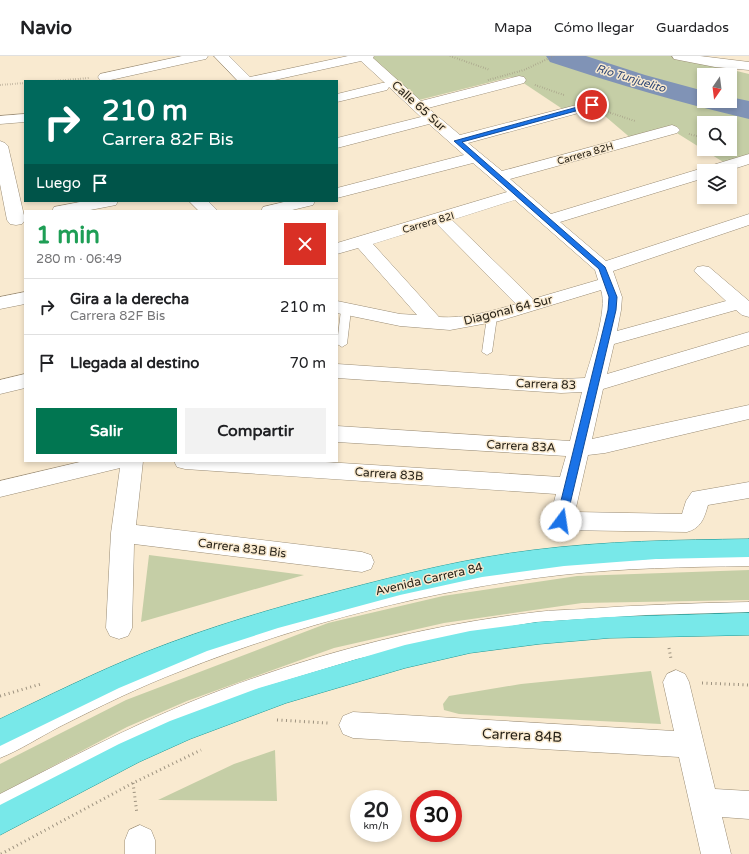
<!DOCTYPE html>
<html lang="es">
<head>
<meta charset="utf-8">
<style>
  :root { --surface:#fff; --page:#f2f2f2; --text:#202124; --muted:#757577; --line:#e0e0e0; --accent:#017651 }
  body { margin:0; font-family:"Varela Round",sans-serif; background:var(--page); color:var(--text); height:100vh; display:flex; flex-direction:column; font-size:15px; white-space:nowrap }
  * { box-sizing:border-box; margin:0 }
  p { font-size:13px; color:var(--muted) }
  .icon { flex:none; width:22px; height:22px; fill:none; stroke:currentColor; stroke-width:2; stroke-linecap:round; stroke-linejoin:round }
  .map { position:relative; flex:1; overflow:hidden }
  .side { position:absolute; left:24px; top:154px; width:314px; height:252px; display:flex; flex-direction:column; background:var(--surface); border-radius:0px; box-shadow:0 2px 6px #0003 }
  .side>* { flex:none }
  .banner { position:absolute; left:24px; top:24px; width:314px; height:122px; border-radius:0px; box-shadow:0 2px 6px #0003; background:#00695c; color:#fff; overflow:hidden }
  .needle { width:26px; rotate:194deg }
  .fabs { position:absolute; left:697px; top:12px; display:grid; gap:8px }
  .fabs a { display:grid; place-items:center; width:40px; height:40px; border-radius:0px; background:var(--surface); box-shadow:0 2px 6px #0003; font-size:20px }
  .speed { position:absolute; left:350px; top:734px; display:flex; gap:8px; font-size:20px; font-weight:700; text-align:center }
  .speed>* { display:grid; place-content:center; width:52px; height:52px; border-radius:50%; background:var(--surface); box-shadow:0 2px 6px #0003; line-height:1 }
  .speed small { font-size:10px; font-weight:400 }
  .speed .limit { border:6px solid #d22; background:#fff; color:#111 }
  .pin { position:absolute; display:grid; place-items:center; width:34px; height:34px; color:#fff; margin:-17px; border:2px solid #fff; border-radius:50%; box-shadow:0 1px 4px #0007 }
  .me { position:absolute; width:44px; margin:-22px; rotate:14deg; stroke-linejoin:round; filter:drop-shadow(0 0 3px #0008) }
  .turn { display:flex; align-items:center; gap:14px; height:84px; padding:0 12px; font-size:18px }
  .turn .icon { width:52px; height:52px; stroke-width:2.5 }
  .turn b { display:block; font-size:28px; line-height:34px }
  .then { display:flex; align-items:center; height:38px; padding:0 12px; background:#0003; gap:8px; font-size:15px }
  .round { display:grid; place-items:center; flex:none; width:42px; height:42px; border-radius:0px; background:var(--page) }
  .head { display:flex; align-items:center; justify-content:space-between; height:68px; padding:0 12px }
  h1 { font-size:24px; font-weight:800; line-height:30px; color:#1e9e55 }
  .action { display:flex; gap:8px; margin-top:auto; padding:8px 12px }
  .action a { flex:1; height:46px; border-radius:0px; background:var(--accent); color:#fff; font-size:16px; font-weight:800; line-height:46px; text-align:center }
  .action a+a { background:var(--page); color:var(--text) }
  ul { padding:0; list-style:none }
  li { display:flex; align-items:center; gap:12px; height:56px; padding:0 12px; border-top:1px solid var(--line) }
  li div { flex:1 }
  li b { display:block; font-size:15px }
  li em { font-style:normal }
  header { display:flex; align-items:center; gap:24px; box-sizing:border-box; height:56px; padding:0 20px; background:var(--surface); border-bottom:1px solid var(--line) }
  header strong { font-size:19px }
  nav { display:flex; gap:22px; margin-inline-start:auto; font-size:14px }
  .map>svg:first-child { display:block }
  .green { fill:#c5cea6; fill-rule:evenodd }
  .lines { fill:none; stroke-linecap:round; stroke-linejoin:round }
  .river { fill:#8093b6; fill-rule:evenodd }
  .lane-casing { stroke:#9a8c75; stroke-width:1 }
  .street-casing { stroke:#9a8c75; stroke-width:1 }
  .primary-casing { stroke:#219996; stroke-width:1 }
  .path-far1 { stroke:#9d927f; stroke-width:2; stroke-dasharray:0.5 2; stroke-linecap:butt }
  .path { stroke:#9d927f; stroke-width:3; stroke-dasharray:1 3.5; stroke-linecap:butt }
  .lane { fill:#fff; fill-rule:evenodd }
  .street { fill:#fff; fill-rule:evenodd }
  .primary { fill:#78e8e9; fill-rule:evenodd }
  .path-bridge { stroke:#9d927f; stroke-width:2; stroke-dasharray:0.5 2; stroke-linecap:butt }
  .route { fill:#1a73e8; stroke:#114b97 }
  .labels { text-anchor:middle; stroke-width:3; stroke-linejoin:round; paint-order:stroke }
  .far-street-label { font-size:10px; fill:#262117; stroke:#f9ead0 }
  .far-water-label { font-size:11px; font-style:italic; fill:#2e4676; stroke:#f9ead0 }
  .street-label { font-size:12px; fill:#262117; stroke:#f9ead0 }
  .near-street-label { font-size:14px; fill:#262117; stroke:#f9ead0 }
</style>
</head>
<body>
<header>
<strong>Navio</strong>
<nav><a>Mapa</a><a>Cómo llegar</a><a>Guardados</a></nav>
</header>
<div class="map">
<svg width="749" height="798" viewBox="0 0 749 798">
  <rect width="100%" height="100%" fill="#f9ead0"/>
  <path class="green" d="M375,0H675L749,18V103L728,109L672,74L633,84L592,49L567,56L519,24L511,21L419,44L372,1ZM704,19H730V45H704ZM704,67H730V93H704Z
    M149,499L304,519L141,566Z
    M749,514V544L582,547L444,567L334,592L187,645L127,671L0,738V708L126,644L328,567L443,540L577,520Z
    M651,615L661,668L459,658L444,654L443,648L449,640L521,628Z
    M275,694L277,745L158,744L234,708Z"/>
  <g class="lines">
    <path class="river" d="M546,0H586L645,19L704,35V45H730V41L749,45V63C681,47 616,28 550,6Z"/>
    <defs>
      <path id="lane" d="M346,251L351,254L347,288L342,291L337,288L341,254Z
        M492,258L497,261L492,296L487,299L482,296L487,261Z
        M749,500V510C686,511 623,512 561,519C434,533 299,568 181,615C139,631 99,651 59,671C40,681 20,694 0,702V688C51,661 102,635 155,613C199,595 244,581 289,567C367,544 446,524 526,513C600,504 674,501 749,500Z
        M749,546V556L646,559L536,566L460,579L357,603L258,633L196,657L131,686L0,753V738C62,706 123,674 188,647C298,602 418,570 537,556C552,554 568,554 584,553C639,549 694,547 749,546Z"/>
      <path id="street" d="M182,0H208L206,3L201,4L106,25L100,24L98,21L100,18Z
        M214,0H229L250,21L348,0H374L373,2L421,45L519,20L524,21L526,24L524,27L428,52L460,79L592,45L597,46L599,49L597,52L468,87L502,115L672,69L677,71L680,74L677,77L510,123L551,158L749,98V108L727,115H704V122L560,166L606,205L749,158V169L613,215L622,241L621,254L617,275L726,245L694,215L697,211L703,210L709,211L749,245V261L742,259L736,254L614,288L607,318L749,276V289L603,333L592,383L749,349V363L605,397L588,399L575,456L682,458L686,445L692,436L749,426V442L708,449C704,463 701,472 687,476L561,474L553,471L549,465L556,438L185,413L177,411L174,405H310L560,421L566,400L337,386V370L570,385L582,336L561,337L337,322V308L561,323L585,322C591,302 608,253 601,234L499,265L450,274L400,270L337,257V245L400,258L417,259L358,192L337,198V187L507,136L473,107L337,142V132L464,99L429,68L337,92V82L421,61L389,31L387,34L337,46V38L382,27H385L361,5L270,25H238ZM515,144L595,214L598,224L533,243L452,164ZM437,168L516,248C492,255 465,263 439,261L373,188Z
        M672,0H700L749,6V14L715,11L674,3Z
        M25,58V66L0,68V60Z
        M0,85L5,87L8,90L25,164L22,168L16,169L10,168L7,164L0,128Z
        M85,145H118L116,149L85,155H52L54,151Z
        M189,145H208L218,155H199Z
        M288,145H315L313,149L288,155H261L263,151Z
        M25,236V248L0,253V241Z
        M25,318V332L0,338V324Z
        M84,405H143L136,469L362,496L371,499L374,506L371,513L362,516L134,488L132,572L128,580L119,583L110,580L106,572L111,477L120,412L0,441V425Z
        M676,614L685,618L689,626L715,733L749,735V763L722,761L731,798H701L679,701L353,682L343,678L339,669L343,660L353,656L674,675L663,626L667,618Z
        M140,769L151,774L155,784V798H125V784L129,774Z"/>
      <path id="primary" d="M749,483V501L656,503L564,510L482,521L400,539L278,572L207,595L119,632L0,690V663C48,640 96,616 146,596C209,571 274,552 339,535C404,518 468,502 534,494C606,485 677,484 749,483Z
        M749,557V579L609,582L539,588L470,597L405,612L286,647L190,683L139,706L0,779V749L119,688L170,665L259,632L405,589L470,575L539,566L609,561Z"/>
    </defs>
    <use href="#lane" class="lane-casing"/>
    <use href="#street" class="street-casing"/>
    <use href="#primary" class="primary-casing"/>
    <path class="path-far1" d="M450,0L490,14
      M53,25L89,22
      M0,29L25,27
      M535,29L564,39
      M608,56L635,65
      M689,78L704,82"/>
    <path class="path" d="M669,592L671,603
      M702,627L749,629
      M0,640L41,628
      M277,664L328,667
      M133,727L137,758
      M1,798L133,727L201,694"/>
    <use href="#lane" class="lane"/>
    <use href="#street" class="street"/>
    <use href="#primary" class="primary"/>
    <path class="path-bridge" d="M488,24L524,14L554,0"/>
  </g>
  <path class="route" d="M592,47L595,49L594,50L462,86L605,211L617,241L616,254L566,465L564,467H557L556,465L608,254L609,241L599,213L454,85Z"/>
  <g class="labels">
    <g class="far-street-label">
      <text transform="translate(585 97) rotate(-16)" y="4">Carrera 82H</text>
      <text transform="translate(428 166) rotate(-16)" y="4">Carrera 82I</text>
    </g>
    <g class="far-water-label">
      <text transform="translate(631 22) rotate(17)" y="4">Río Tunjuelito</text>
    </g>
    <g class="street-label">
      <text transform="translate(419 50) rotate(42)" y="4">Calle 65 Sur</text>
      <text transform="translate(508 254) rotate(-14)" y="4">Diagonal 64 Sur</text>
      <text transform="translate(546 328) rotate(2)" y="4">Carrera 83</text>
      <text transform="translate(521 390) rotate(3)" y="4">Carrera 83A</text>
      <text transform="translate(389 418) rotate(4)" y="4">Carrera 83B</text>
      <text transform="translate(242 492) rotate(7)" y="4">Carrera 83B Bis</text>
      <text transform="translate(429 523) rotate(-13)" y="4">Avenida Carrera 84</text>
    </g>
    <g class="near-street-label">
      <text transform="translate(522 679) rotate(3)" y="5">Carrera 84B</text>
    </g>
  </g>
</svg>
<div class="fabs">
<a><svg class="needle" viewBox="-14 -14 28 28"><path d="M0-13l5 13h-10z" fill="#e53935"/><path d="M0 13l5-13h-10z" fill="#757577"/></svg></a>
<a><svg class="icon" aria-label="search" viewBox="0 0 24 24"><circle cx="10" cy="10" r="6"/><path d="M15 15l6 6"/></svg></a>
<a><svg class="icon" aria-label="layers" viewBox="0 0 24 24"><path d="M12 4l9 5-9 5-9-5zM3 14l9 5 9-5"/></svg></a>
</div>
<div class="speed"><div>20<small>km/h</small></div><div class="limit">30</div></div>
<div class="pin" style="left:592px;top:49px;background:#d93025"><svg class="icon" aria-label="arrive" viewBox="0 0 24 24"><path d="M6 21V4h12l-3 4 3 4H6"/></svg></div>
<svg class="me" style="left:561px;top:465px" viewBox="-20 -20 40 40"><circle r="19" fill="#fff"/><path d="M0-13L10 11 0 6-10 11z" fill="#1a73e8"/></svg>
<div class="banner">
<div class="turn"><svg class="icon" aria-label="right" viewBox="0 0 24 24"><path d="M7 20v-9h11M14 6l5 5-5 5"/></svg><div><b>210 m</b>Carrera 82F Bis</div></div>
<div class="then">Luego<svg class="icon" aria-label="arrive" viewBox="0 0 24 24"><path d="M6 21V4h12l-3 4 3 4H6"/></svg></div>
</div>
<section class="side">
<div class="head"><div><h1>1 min</h1><p>280 m · 06:49</p></div><a class="round" style="background:#d93025;color:#fff"><svg class="icon" aria-label="close" viewBox="0 0 24 24"><path d="M6 6l12 12M18 6L6 18"/></svg></a></div>
<ul>
<li><svg class="icon" aria-label="right" viewBox="0 0 24 24"><path d="M7 20v-9h11M14 6l5 5-5 5"/></svg><div><b>Gira a la derecha</b><p>Carrera 82F Bis</p></div><em>210 m</em></li>
<li><svg class="icon" aria-label="arrive" viewBox="0 0 24 24"><path d="M6 21V4h12l-3 4 3 4H6"/></svg><div><b>Llegada al destino</b></div><em>70 m</em></li>
</ul>
<div class="action"><a>Salir</a><a>Compartir</a></div>
</section>
</div>
</body>
</html>
